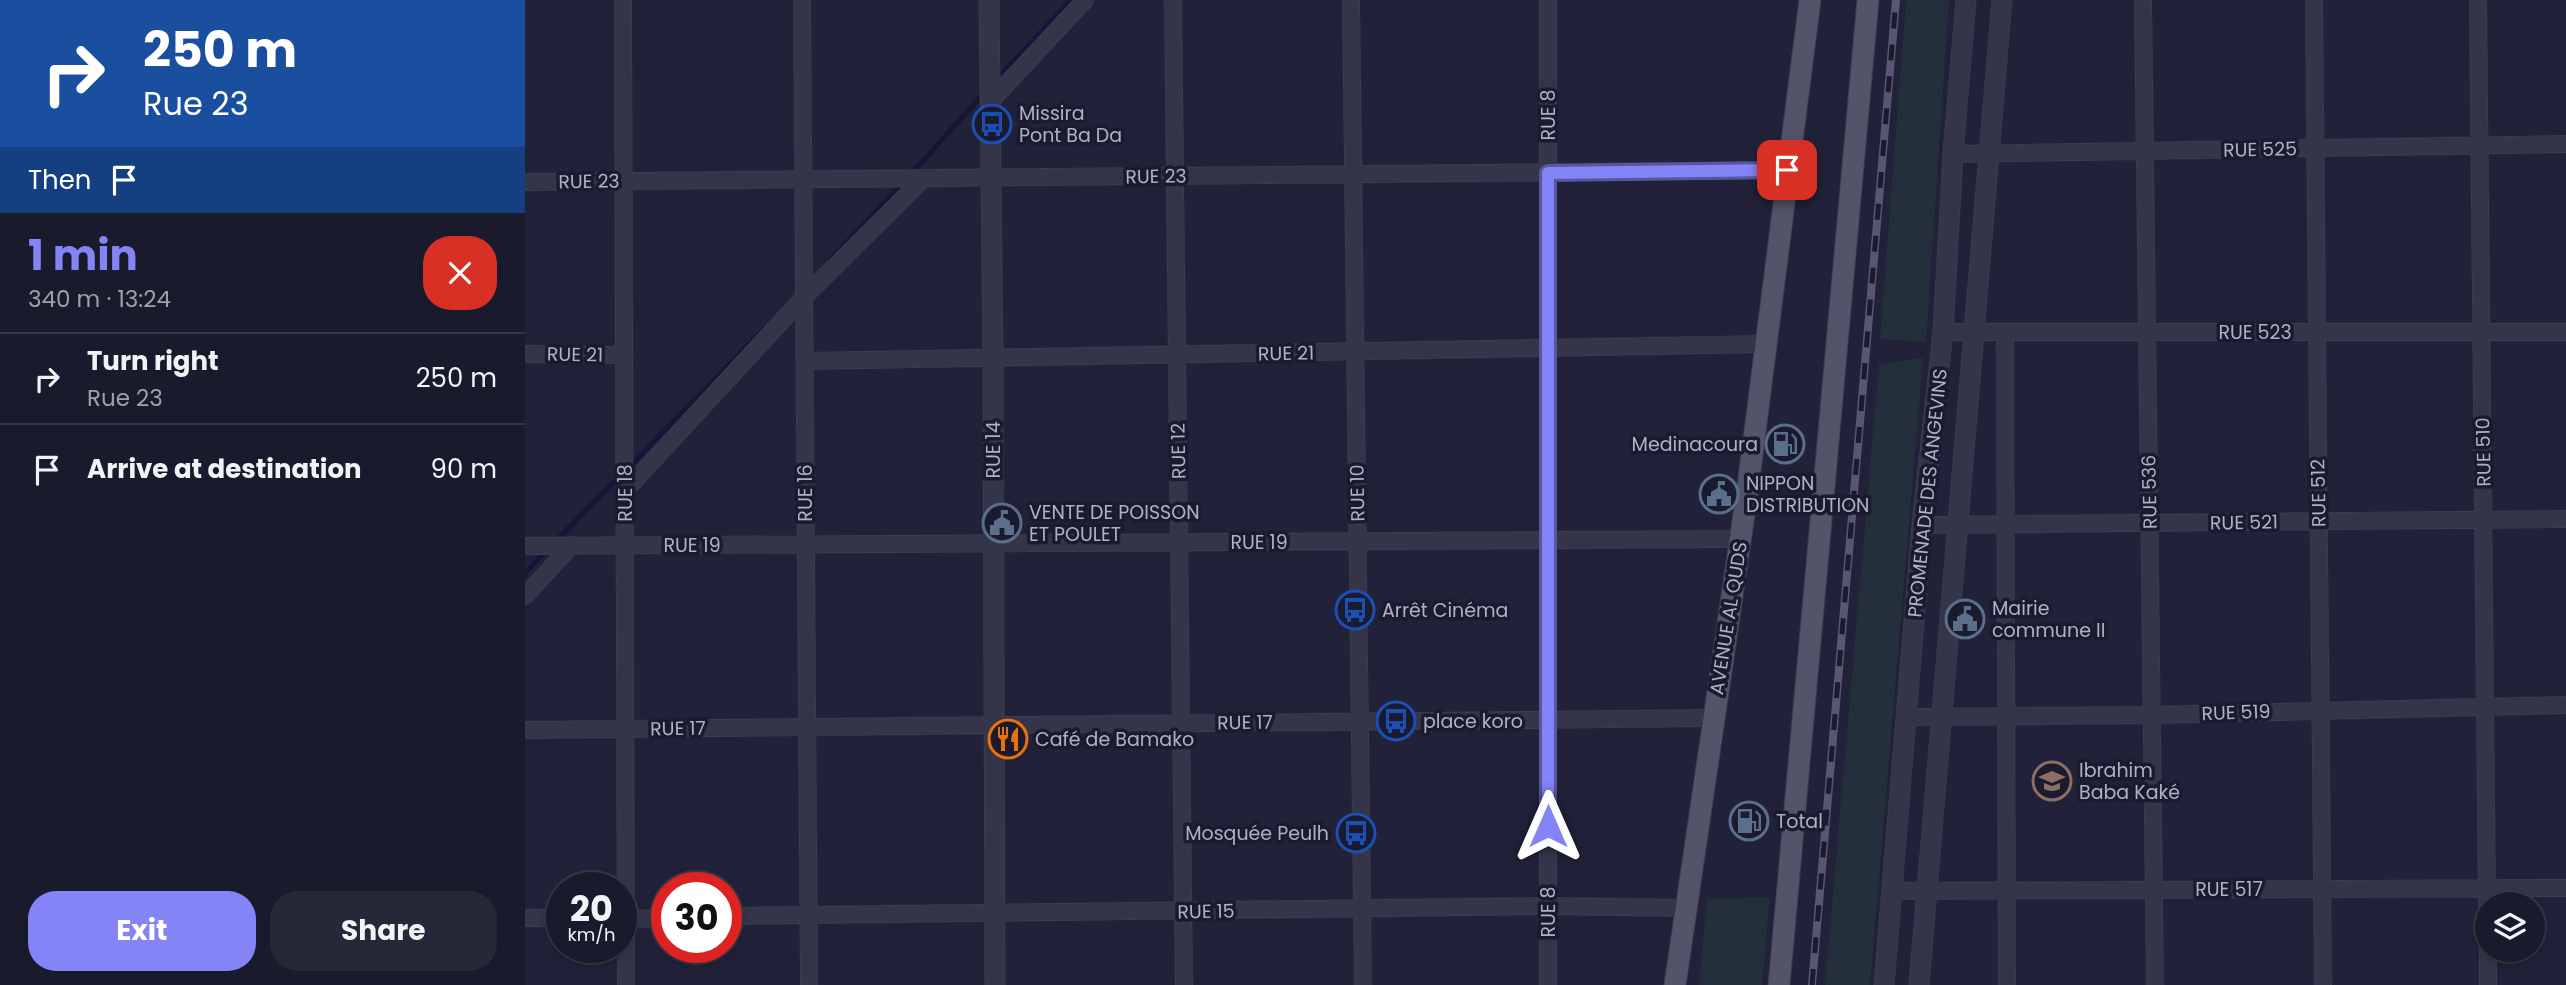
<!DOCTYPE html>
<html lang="en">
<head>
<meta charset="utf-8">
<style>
  :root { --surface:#191a2b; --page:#262737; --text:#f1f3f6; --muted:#9fa1a9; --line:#373847; --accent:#8584f7 }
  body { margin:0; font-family:Poppins,sans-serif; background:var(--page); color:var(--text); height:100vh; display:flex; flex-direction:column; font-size:26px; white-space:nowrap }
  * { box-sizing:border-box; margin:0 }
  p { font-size:23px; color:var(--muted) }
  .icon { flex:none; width:38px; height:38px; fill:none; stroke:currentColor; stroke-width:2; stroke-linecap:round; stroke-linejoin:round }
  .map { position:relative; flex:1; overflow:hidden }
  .details { display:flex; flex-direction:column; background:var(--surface); width:525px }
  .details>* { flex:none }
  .hud { background:#1a4fa0; color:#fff; overflow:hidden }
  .buttons { position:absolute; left:1950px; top:892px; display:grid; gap:14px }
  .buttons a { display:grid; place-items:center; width:70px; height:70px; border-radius:50%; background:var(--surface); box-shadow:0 4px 10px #0003,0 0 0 2px var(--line); font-size:35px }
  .speed { position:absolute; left:21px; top:872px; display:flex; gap:14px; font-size:35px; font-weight:700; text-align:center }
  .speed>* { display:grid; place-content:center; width:91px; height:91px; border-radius:50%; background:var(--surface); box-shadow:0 4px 10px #0003,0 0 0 2px var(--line); line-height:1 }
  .speed small { font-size:18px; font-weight:400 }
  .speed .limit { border:10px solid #d22; background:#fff; color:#111 }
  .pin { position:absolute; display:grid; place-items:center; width:60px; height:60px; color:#fff; margin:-30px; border-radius:14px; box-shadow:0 4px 10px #0006 }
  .me { position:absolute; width:77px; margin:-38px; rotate:0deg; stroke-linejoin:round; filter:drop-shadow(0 0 5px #0008) }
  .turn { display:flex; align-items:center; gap:24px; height:147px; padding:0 28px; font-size:32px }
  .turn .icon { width:91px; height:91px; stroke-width:2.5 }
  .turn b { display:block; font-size:49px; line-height:60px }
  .then { display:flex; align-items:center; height:66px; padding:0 28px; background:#0003; gap:14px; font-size:26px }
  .round { display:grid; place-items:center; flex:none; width:74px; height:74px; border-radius:28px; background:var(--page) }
  .head { display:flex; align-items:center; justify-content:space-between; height:119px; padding:0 28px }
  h1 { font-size:42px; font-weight:700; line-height:52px; color:var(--accent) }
  .primary-button { display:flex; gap:14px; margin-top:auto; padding:14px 28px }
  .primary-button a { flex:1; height:80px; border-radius:28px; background:var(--accent); color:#fff; font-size:28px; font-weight:700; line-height:80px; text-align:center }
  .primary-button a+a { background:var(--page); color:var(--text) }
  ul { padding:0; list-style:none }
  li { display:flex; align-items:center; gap:21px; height:91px; padding:0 28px; border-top:2px solid var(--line) }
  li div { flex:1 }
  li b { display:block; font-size:26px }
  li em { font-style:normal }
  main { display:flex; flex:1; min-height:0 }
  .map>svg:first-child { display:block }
  .green { fill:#232f3a }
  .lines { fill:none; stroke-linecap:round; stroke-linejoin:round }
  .stream { stroke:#151637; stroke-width:5 }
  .minor-casing { stroke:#3b3c50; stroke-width:18 }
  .tertiary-casing { stroke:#3b3c50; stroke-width:21 }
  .primary-casing { stroke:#3b3c50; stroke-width:23 }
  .minor { stroke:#35354a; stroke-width:16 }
  .tertiary { stroke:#35354a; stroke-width:19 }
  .primary { stroke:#53536a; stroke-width:21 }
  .rail-casing { stroke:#575771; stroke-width:8 }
  .rail { stroke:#1a1b2e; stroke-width:5; stroke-dasharray:16; stroke-linecap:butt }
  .route-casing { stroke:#5656a1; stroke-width:18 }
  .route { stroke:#8584f7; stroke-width:12 }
  .labels { text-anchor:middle; stroke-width:7; stroke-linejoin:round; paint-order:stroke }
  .poi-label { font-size:19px; fill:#b0b0c6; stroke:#1a1b2e; text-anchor:start }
  .street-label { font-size:19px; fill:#b0b0c6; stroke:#1a1b2e }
</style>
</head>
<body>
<main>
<section class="details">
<div class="hud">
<div class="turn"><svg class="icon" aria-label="right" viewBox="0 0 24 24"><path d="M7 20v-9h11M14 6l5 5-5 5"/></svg><div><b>250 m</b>Rue 23</div></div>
<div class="then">Then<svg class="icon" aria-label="arrive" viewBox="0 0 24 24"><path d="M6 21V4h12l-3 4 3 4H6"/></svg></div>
</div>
<div class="head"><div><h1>1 min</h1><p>340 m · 13:24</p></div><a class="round" style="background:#d93025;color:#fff"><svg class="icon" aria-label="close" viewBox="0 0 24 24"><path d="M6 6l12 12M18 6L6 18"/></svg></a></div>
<ul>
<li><svg class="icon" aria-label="right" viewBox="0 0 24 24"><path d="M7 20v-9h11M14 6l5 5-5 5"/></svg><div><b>Turn right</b><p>Rue 23</p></div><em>250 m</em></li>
<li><svg class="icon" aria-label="arrive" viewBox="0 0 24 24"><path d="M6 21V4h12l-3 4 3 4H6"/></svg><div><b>Arrive at destination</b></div><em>90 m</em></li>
</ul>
<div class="primary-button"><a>Exit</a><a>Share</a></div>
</section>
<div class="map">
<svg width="2041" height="985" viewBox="0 0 2041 985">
  <rect width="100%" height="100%" fill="#212239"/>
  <path class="green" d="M1381,0H1424L1401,342L1355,339Z
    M1398,358L1345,985H1300L1354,364Z
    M1245,897L1237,985H1174L1182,899Z"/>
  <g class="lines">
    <path class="stream" d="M471,80L546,0
      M387,173L460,92
      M305,260L378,183
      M103,468L240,328
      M29,543L96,475
      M0,573L22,550"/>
    <defs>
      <path id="minor" d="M98,0L101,985
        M277,0L284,985
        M648,0L659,985
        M826,0L838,985
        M1618,0L1630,985
        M1789,0L1798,985
        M1953,0L1962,905
        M464,103L560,0
        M1428,154L2041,144
        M0,182L1262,170
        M1418,332H2041
        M1480,333L1482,985
        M0,354L99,355
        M280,361L1242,344
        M100,491L279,297L399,178
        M1397,525L2041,519
        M0,546L1215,539
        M0,596L47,545
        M1382,717L1627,715L2041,705
        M0,730L1187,718
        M1367,891L2041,888
        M201,916L1023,906L1160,908
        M0,918H37
        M96,919L142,918
        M1963,950V985
        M1023,985V0"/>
      <path id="tertiary" d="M464,0L468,359L470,985
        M1359,985L1397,525L1418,332L1428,154L1441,0
        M1394,985L1477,0"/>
      <path id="primary" d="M1150,985L1222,494L1285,0
        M1254,985L1343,0"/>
    </defs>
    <use href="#minor" class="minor-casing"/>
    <use href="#tertiary" class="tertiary-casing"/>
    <use href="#primary" class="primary-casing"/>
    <use href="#minor" class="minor"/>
    <use href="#tertiary" class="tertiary"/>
    <use href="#primary" class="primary"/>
    <defs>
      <path id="rail" d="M1287,985L1371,0"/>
    </defs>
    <use href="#rail" class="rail-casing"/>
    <use href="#rail" class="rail"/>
  </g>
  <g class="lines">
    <defs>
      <path id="route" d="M1023,826V173L1262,170"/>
    </defs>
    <use href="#route" class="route-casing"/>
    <use href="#route" class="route"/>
  </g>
  <defs>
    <symbol id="bus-ring" viewBox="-11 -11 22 22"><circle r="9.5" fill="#1a1b2e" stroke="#1a4fb4" stroke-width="1.5"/><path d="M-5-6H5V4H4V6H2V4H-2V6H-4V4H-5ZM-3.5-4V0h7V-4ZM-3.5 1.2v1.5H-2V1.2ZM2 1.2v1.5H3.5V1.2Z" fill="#1a4fb4"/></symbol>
    <symbol id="fuel-ring" viewBox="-11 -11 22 22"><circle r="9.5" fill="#1a1b2e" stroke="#5c6f8a" stroke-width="1.5"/><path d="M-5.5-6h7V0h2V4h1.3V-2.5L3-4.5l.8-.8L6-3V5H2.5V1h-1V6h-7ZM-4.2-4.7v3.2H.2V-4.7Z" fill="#5c6f8a"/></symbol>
    <symbol id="civic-ring" viewBox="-11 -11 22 22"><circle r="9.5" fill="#1a1b2e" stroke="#5c6f8a" stroke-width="1.5"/><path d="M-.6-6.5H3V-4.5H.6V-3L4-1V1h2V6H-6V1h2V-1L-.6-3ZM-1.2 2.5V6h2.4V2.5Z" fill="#5c6f8a"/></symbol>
    <symbol id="restaurant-ring" viewBox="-11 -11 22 22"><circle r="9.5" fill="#1a1b2e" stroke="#e8710a" stroke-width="1.5"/><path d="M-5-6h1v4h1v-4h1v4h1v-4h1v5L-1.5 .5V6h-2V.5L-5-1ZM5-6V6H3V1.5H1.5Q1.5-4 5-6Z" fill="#e8710a"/></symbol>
    <symbol id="school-ring" viewBox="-11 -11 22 22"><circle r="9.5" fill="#1a1b2e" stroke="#8d6e63" stroke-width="1.5"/><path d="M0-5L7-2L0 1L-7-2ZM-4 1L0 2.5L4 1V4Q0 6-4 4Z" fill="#8d6e63"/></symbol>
  </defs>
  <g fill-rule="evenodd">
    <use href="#bus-ring" x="445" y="102" width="44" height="44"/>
    <use href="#fuel-ring" x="1238" y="422" width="44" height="44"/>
    <use href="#civic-ring" x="1172" y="472" width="44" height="44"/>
    <use href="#civic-ring" x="455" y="501" width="44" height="44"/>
    <use href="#bus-ring" x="808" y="588" width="44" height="44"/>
    <use href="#civic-ring" x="1418" y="597" width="44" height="44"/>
    <use href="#bus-ring" x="849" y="699" width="44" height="44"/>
    <use href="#restaurant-ring" x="461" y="717" width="44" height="44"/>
    <use href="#school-ring" x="1505" y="759" width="44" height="44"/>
    <use href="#fuel-ring" x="1202" y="799" width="44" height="44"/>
    <use href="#bus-ring" x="809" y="811" width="44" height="44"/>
  </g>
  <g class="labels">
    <g class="poi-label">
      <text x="494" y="120">Missira<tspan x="494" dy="22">Pont Ba Da</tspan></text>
      <text x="1233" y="451" text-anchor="end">Medinacoura</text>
      <text x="1221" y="490">NIPPON<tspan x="1221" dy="22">DISTRIBUTION</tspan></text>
      <text x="504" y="519">VENTE DE POISSON<tspan x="504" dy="22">ET POULET</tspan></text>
      <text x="1467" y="615">Mairie<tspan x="1467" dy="22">commune II</tspan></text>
      <text x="857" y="617">Arrêt Cinéma</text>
      <text x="898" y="728">place koro</text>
      <text x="510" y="746">Café de Bamako</text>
      <text x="1554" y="777">Ibrahim<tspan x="1554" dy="22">Baba Kaké</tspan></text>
      <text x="1251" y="828">Total</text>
      <text x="804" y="840" text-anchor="end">Mosquée Peulh</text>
    </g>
    <g class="street-label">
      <text transform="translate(1023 115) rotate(-90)" y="7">RUE 8</text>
      <text transform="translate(1735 149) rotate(-1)" y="7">RUE 525</text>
      <text transform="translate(631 176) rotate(-1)" y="7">RUE 23</text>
      <text transform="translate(64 181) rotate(-1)" y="7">RUE 23</text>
      <text x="1730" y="339">RUE 523</text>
      <text transform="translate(761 353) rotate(-1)" y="7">RUE 21</text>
      <text transform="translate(50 354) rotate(1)" y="7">RUE 21</text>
      <text transform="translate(468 450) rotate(-90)" y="7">RUE 14</text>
      <text transform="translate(653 451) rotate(-91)" y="7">RUE 12</text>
      <text transform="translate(1958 452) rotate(-91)" y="7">RUE 510</text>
      <text transform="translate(1624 492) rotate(-91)" y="7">RUE 536</text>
      <text transform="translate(100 493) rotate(-90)" y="7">RUE 18</text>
      <text transform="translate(280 493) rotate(-90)" y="7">RUE 16</text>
      <text transform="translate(832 493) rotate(-91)" y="7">RUE 10</text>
      <text transform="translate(1402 493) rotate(-84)" y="7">PROMENADE DES ANGEVINS</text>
      <text transform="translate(1793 493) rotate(-91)" y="7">RUE 512</text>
      <text transform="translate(1719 522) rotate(-1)" y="7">RUE 521</text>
      <text x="734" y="549">RUE 19</text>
      <text x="167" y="552">RUE 19</text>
      <text transform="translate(1203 618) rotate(-81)" y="7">AVENUE AL QUDS</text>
      <text transform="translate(1711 712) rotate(-2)" y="7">RUE 519</text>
      <text transform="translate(720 722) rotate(-1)" y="7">RUE 17</text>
      <text transform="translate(153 728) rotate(-1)" y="7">RUE 17</text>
      <text x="1704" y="896">RUE 517</text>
      <text transform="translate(681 911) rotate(-1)" y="7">RUE 15</text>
      <text transform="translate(1023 912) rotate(-90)" y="7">RUE 8</text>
    </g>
  </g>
</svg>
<div class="buttons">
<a><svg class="icon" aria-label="layers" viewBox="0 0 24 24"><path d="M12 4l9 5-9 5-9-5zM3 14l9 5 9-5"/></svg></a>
</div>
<div class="speed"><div>20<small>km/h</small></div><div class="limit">30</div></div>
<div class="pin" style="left:1262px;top:170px;background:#d93025"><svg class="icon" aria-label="arrive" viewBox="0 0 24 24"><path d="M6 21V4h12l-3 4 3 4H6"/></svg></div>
<svg class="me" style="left:1023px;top:826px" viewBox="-20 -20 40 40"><path d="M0-17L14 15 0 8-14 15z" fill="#8584f7" stroke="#fff" stroke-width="4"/></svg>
</div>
</main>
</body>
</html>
